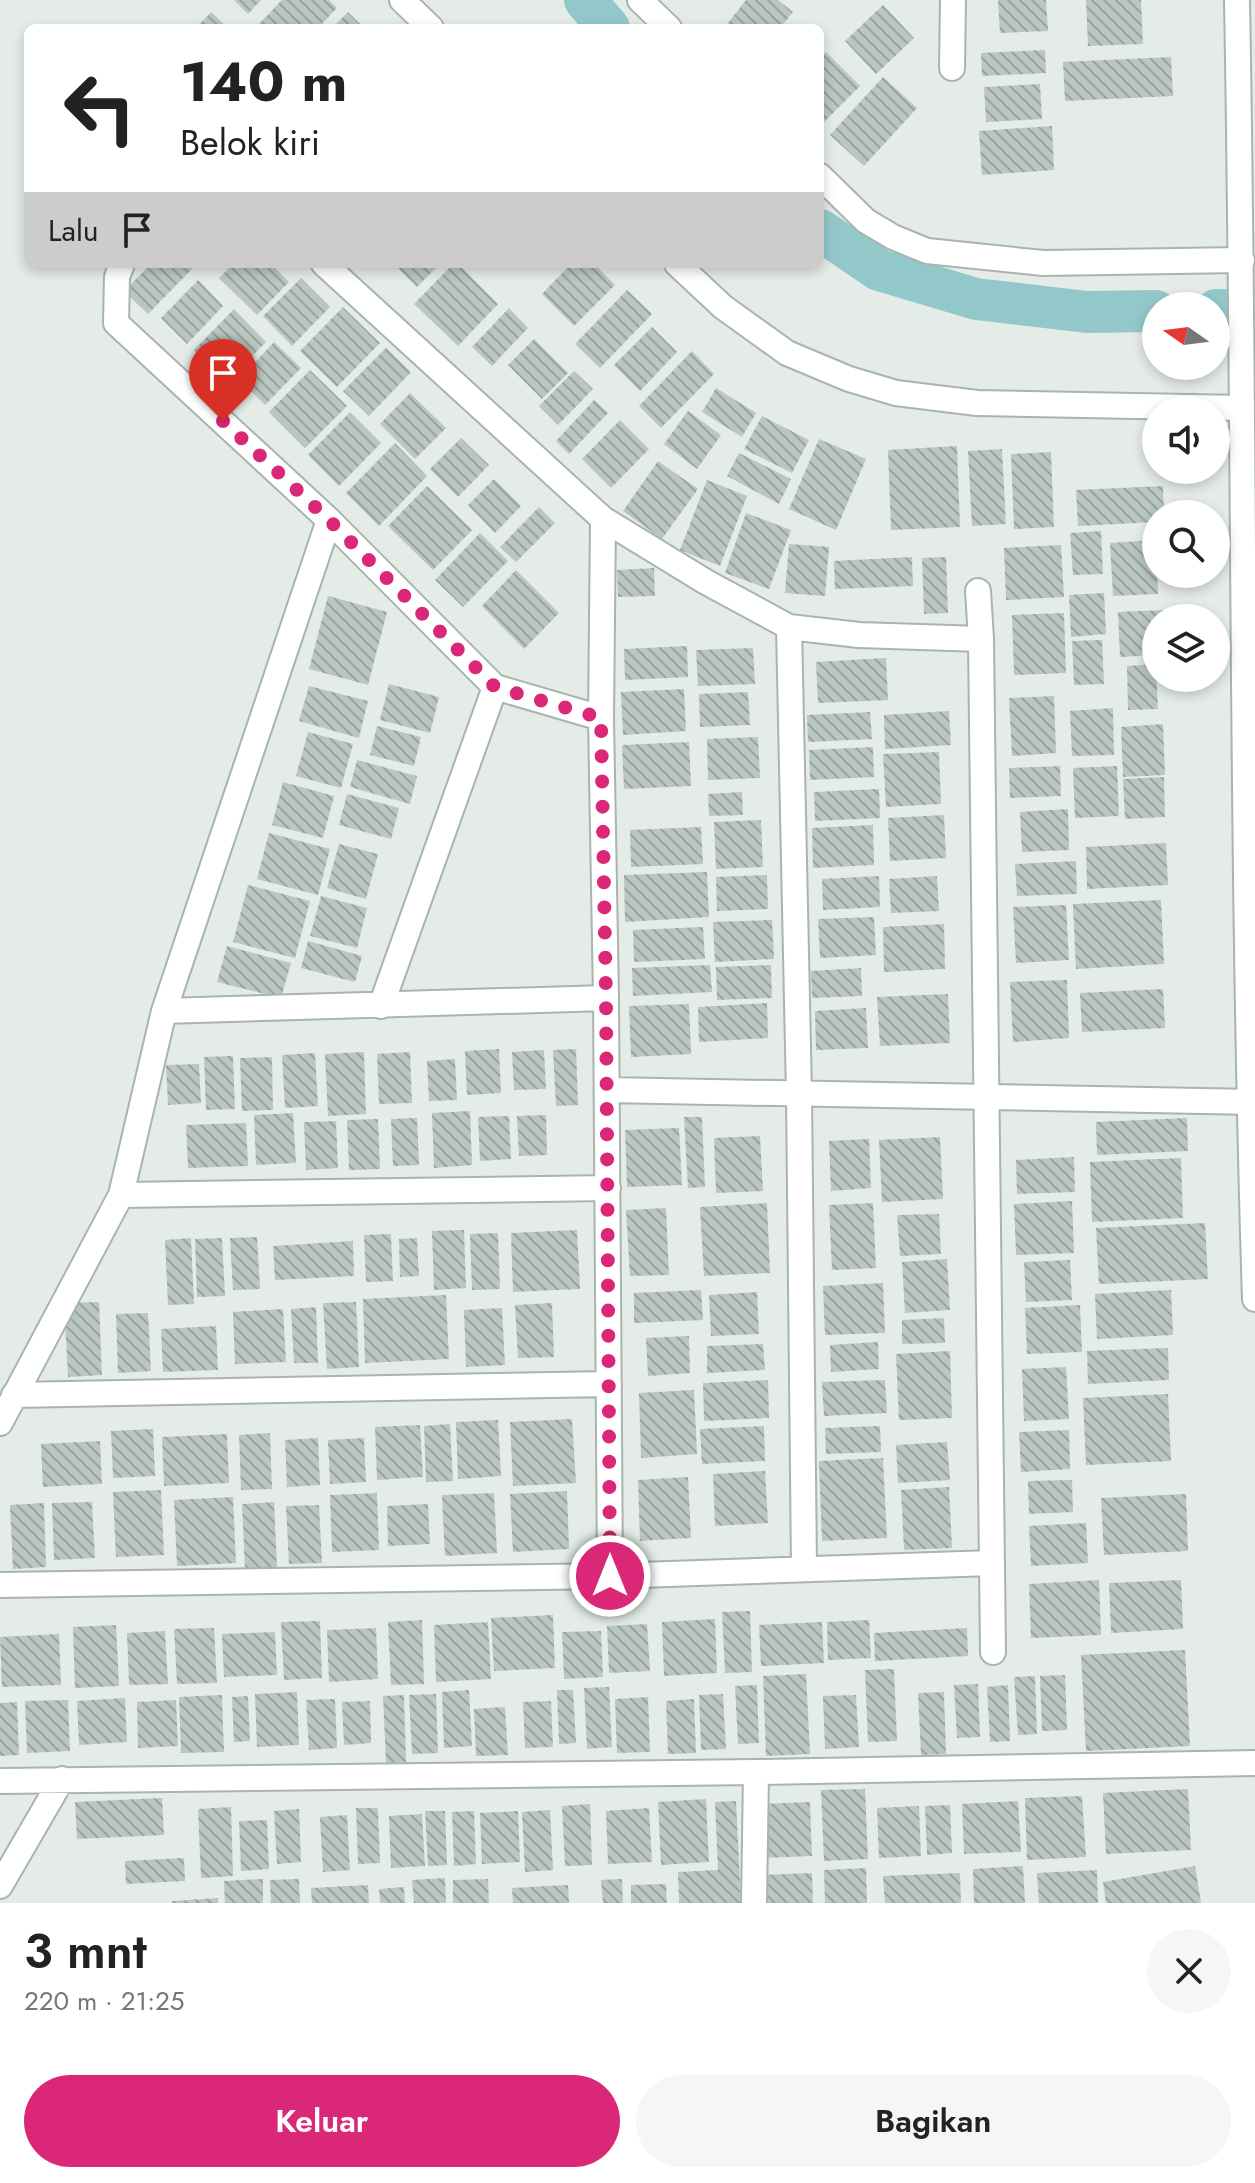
<!DOCTYPE html>
<html lang="id">
<head>
<meta charset="utf-8">
<style>
  :root { --surface:#fff; --page:#f6f6f6; --text:#222; --muted:#767676; --accent:#db2777 }
  body { margin:0; font-family:Jost,sans-serif; background:var(--page); color:var(--text); height:100vh; display:flex; flex-direction:column; font-size:30px; white-space:nowrap }
  * { box-sizing:border-box; margin:0 }
  p { font-size:26px; color:var(--muted) }
  .icon { flex:none; width:44px; height:44px; fill:none; stroke:currentColor; stroke-width:2; stroke-linecap:round; stroke-linejoin:round }
  .map { position:relative; height:1903px; overflow:hidden }
  .details { display:flex; flex-direction:column; background:var(--surface); flex:1 }
  .details>* { flex:none }
  .banner { position:absolute; left:24px; top:24px; width:800px; height:244px; border-radius:12px; box-shadow:0 4px 12px #0003; background:#fff; color:var(--text); overflow:hidden }
  .needle { width:52px; rotate:284deg }
  .fabs { position:absolute; left:1142px; top:292px; display:grid; gap:16px }
  .fabs a { display:grid; place-items:center; width:88px; height:88px; border-radius:50%; background:var(--surface); box-shadow:0 4px 12px #0003; font-size:40px }
  .pin { position:absolute; display:grid; place-items:center; width:68px; height:68px; color:#fff; margin:-82px -34px; border-radius:50% 50% 50% 0; rotate:-45deg; box-shadow:0 0 8px #0007 }
  .pin .icon { rotate:45deg }
  .me { position:absolute; width:88px; margin:-44px; rotate:0deg; stroke-linejoin:round; filter:drop-shadow(0 0 6px #0008) }
  .turn { display:flex; align-items:center; gap:28px; height:168px; padding:0 24px; font-size:36px }
  .turn .icon { width:104px; height:104px; stroke-width:2.5 }
  .turn b { display:block; font-size:56px; line-height:68px }
  .then { display:flex; align-items:center; height:76px; padding:0 24px; background:#0003; gap:16px; font-size:30px }
  .round { display:grid; place-items:center; flex:none; width:84px; height:84px; border-radius:42px; background:var(--page) }
  .headline { display:flex; align-items:center; justify-content:space-between; height:136px; padding:0 24px }
  h1 { font-size:48px; font-weight:600; line-height:60px }
  .action { display:flex; gap:16px; margin-top:auto; padding:16px 24px }
  .action a { flex:1; height:92px; border-radius:48px; background:var(--accent); color:#fff; font-size:32px; font-weight:600; line-height:92px; text-align:center }
  .action a+a { background:var(--page); color:var(--text) }
  .map>svg:first-child { display:block }
  .lines { fill:none; stroke-linecap:round; stroke-linejoin:round }
  .canal { stroke:#93c8cb; stroke-width:42 }
  .building { fill:url(#building-back-hatch) }
  .minor-casing { stroke:#a8b4ae; stroke-width:28 }
  .tertiary-casing { stroke:#a8b4ae; stroke-width:28 }
  .minor { stroke:#fff; stroke-width:24 }
  .tertiary { stroke:#fff; stroke-width:24 }
  .route { stroke:#db2777; stroke-width:14; stroke-dasharray:0 25.2 }
</style>
</head>
<body>
<div class="map">
<svg width="1255" height="1903" viewBox="0 0 1255 1903">
  <defs>
    <pattern id="building-back-hatch" width="6" height="6" patternUnits="userSpaceOnUse" patternTransform="scale(2)"><rect width="6" height="6" fill="#bac7c1"/><path d="M-1 5l2 2M0 0l6 6M5-1l2 2" fill="none" stroke="#97a39e"/></pattern>
  </defs>
  <rect width="100%" height="100%" fill="#e5ece8"/>
  <g class="lines">
    <path class="canal" d="M585,0L609,28
      M820,230L879,270L976,299L1087,312L1156,311
      M1216,310H1255"/>
  </g>
  <path class="building" d="M234,0H261L248,14Z
    M282,0H329L337,8L318,28H255Z
    M746,0H778L793,12L780,28H724Z
    M998,0H1046L1048,31L1000,33Z
    M1086,0H1141L1143,44L1088,46Z
    M883,5L914,38L876,74L845,41Z
    M211,12L228,28H196Z
    M348,12L364,28H332Z
    M1045,50L1046,73L982,76L981,53Z
    M826,52L860,86L820,126V58Z
    M1171,57L1173,96L1065,101L1063,62Z
    M883,77L917,108L864,166L830,135Z
    M1040,84L1042,119L986,122L984,87Z
    M1052,126L1054,170L982,175L979,131Z
    M151,264H189L193,268L148,314L124,291Z
    M233,264H271L289,282L257,315L219,278Z
    M402,264H440L417,287L398,268Z
    M453,264H458L498,304L458,346L414,304Z
    M571,264H594L615,285L574,326L542,294Z
    M301,278L330,307L292,346L263,316Z
    M198,280L223,306L187,344L161,318Z
    M627,290L652,314L600,368L575,344Z
    M343,307L380,343L337,387L300,351Z
    M509,308L528,328L492,366L472,347Z
    M234,309L266,342L227,382L194,350Z
    M652,327L677,352L640,391L614,365Z
    M534,339L568,373L542,399L508,365Z
    M274,342L301,368L265,405L239,379Z
    M386,348L411,372L369,416L343,391Z
    M692,351L714,374L661,428L639,406Z
    M310,370L347,406L305,448L269,412Z
    M574,371L593,389L558,425L539,406Z
    M716,388L756,413L742,437L702,412Z
    M410,393L446,428L415,459L380,424Z
    M594,400L608,413L569,454L556,441Z
    M688,411L721,435L697,469L664,444Z
    M350,412L381,443L339,486L308,455Z
    M762,416L809,440L792,473L744,449Z
    M620,420L649,449L611,488L582,459Z
    M461,438L489,465L458,497L430,469Z
    M819,439L866,459L836,530L789,509Z
    M395,443L427,476L379,526L346,493Z
    M957,446L960,527L891,530L888,450Z
    M1002,449L1006,524L972,526L968,451Z
    M1051,452L1054,527L1014,529L1011,454Z
    M739,453L791,479L779,504L727,476Z
    M658,461L698,489L662,539L623,511Z
    M494,479L521,506L495,533L468,505Z
    M707,480L747,496L720,566L680,550Z
    M427,486L472,530L433,570L388,526Z
    M1163,486L1164,514H1156V522L1078,526L1076,490Z
    M539,507L555,523L516,562L500,547Z
    M746,513L791,530L769,589L725,573Z
    M1101,531L1103,574L1073,575L1070,533Z
    M480,533L508,561L463,607L435,580Z
    M1156,540L1158,594L1113,596L1110,543Z
    M789,544L829,547L825,596L785,593Z
    M1061,545L1064,597L1006,600L1004,548Z
    M912,557L913,586L835,589L834,561Z
    M946,557L948,613L924,614L922,558Z
    M654,568L655,596L618,597L617,570Z
    M516,570L559,613L524,649L482,606Z
    M1104,593L1106,634L1071,637L1069,595Z
    M328,596L387,612L368,685L309,669Z
    M1165,610V618H1156V655L1120,657L1118,612Z
    M1064,613L1066,673L1014,675L1012,615Z
    M1102,640L1104,684L1074,685L1072,641Z
    M687,646L688,677L625,680L624,649Z
    M753,648L755,684L698,686L696,650Z
    M886,658L888,700L818,703L816,662Z
    M1156,664L1158,709L1128,710L1127,666Z
    M389,684L439,697L430,733L380,720Z
    M309,686L368,701L359,738L299,721Z
    M684,689L686,731L623,735L621,692Z
    M748,692L750,725L700,727L699,694Z
    M1054,696L1056,753L1012,756L1009,698Z
    M1113,708L1114,755L1072,756L1070,711Z
    M949,711L951,745L885,749L884,715Z
    M870,712L872,739L808,742L807,715Z
    M1163,724L1165,775L1123,777L1121,727Z
    M377,726L421,737L414,766L370,755Z
    M308,732L353,744L341,788L296,776Z
    M758,737L760,778L708,780L707,739Z
    M689,742L691,786L624,789L622,745Z
    M873,747L874,777L810,780L809,750Z
    M939,752L941,804L886,807L883,754Z
    M357,760L417,776L410,804L350,787Z
    M1060,766L1061,796L1010,798L1009,768Z
    M1117,766L1119,816L1075,818L1073,768Z
    M1164,777L1165,817L1125,819L1123,779Z
    M283,782L334,796L323,838L272,825Z
    M879,789L880,818L815,821L814,792Z
    M742,792L743,815L709,816L708,794Z
    M347,794L399,808L391,839L339,825Z
    M1068,809L1069,850L1022,852L1020,812Z
    M944,815L946,858L890,861L888,818Z
    M761,820L763,867L716,869L714,822Z
    M873,825L874,865L813,868L812,828Z
    M701,827L703,864L631,867L630,830Z
    M269,833L330,849L318,895L257,879Z
    M1166,843L1168,885L1087,889L1086,847Z
    M339,844L378,854L366,899L327,888Z
    M1076,861L1077,894L1017,896L1015,864Z
    M707,872L709,917L625,922L624,875Z
    M767,875L768,909L717,911L716,877Z
    M879,876L880,907L823,910L822,879Z
    M937,876L939,911L891,913L889,879Z
    M248,885L310,901L295,958L233,942Z
    M321,896L367,908L357,948L310,936Z
    M1161,900L1164,964L1076,969L1073,904Z
    M1066,905L1069,960L1016,963L1013,907Z
    M874,917L876,955L820,958L818,919Z
    M772,920L774,959L715,962L713,922Z
    M944,924L945,969L884,972L883,927Z
    M703,927L705,959L634,962L633,930Z
    M308,941L362,956L355,982L301,968Z
    M227,946L291,963L281,998L217,982Z
    M710,965L712,992L633,996L632,968Z
    M771,965L772,998L717,1000L716,967Z
    M861,968L862,996L812,998L811,971Z
    M1067,980L1069,1038L1013,1042L1010,982Z
    M1163,989L1165,1028L1082,1032L1080,993Z
    M948,994L950,1043L880,1046L877,997Z
    M767,1003L768,1038L699,1042L698,1007Z
    M689,1004L691,1054L631,1057L629,1006Z
    M866,1008L868,1048L816,1050L815,1011Z
    M499,1049L501,1093L467,1095L465,1051Z
    M576,1049L578,1105L556,1106L553,1050Z
    M544,1050L546,1089L514,1090L512,1052Z
    M364,1052L366,1114L328,1116L325,1054Z
    M410,1052L412,1103L379,1104L377,1054Z
    M315,1053L318,1106L285,1108L282,1055Z
    M233,1056L235,1109L206,1110L204,1057Z
    M272,1057L273,1110L242,1111L240,1058Z
    M455,1059L457,1100L429,1101L427,1061Z
    M199,1064L201,1103L168,1105L166,1065Z
    M470,1111L472,1165L434,1168L432,1113Z
    M293,1113L296,1163L256,1165L254,1115Z
    M546,1115L547,1155L519,1156L517,1116Z
    M509,1116L511,1159L480,1161L478,1117Z
    M684,1117H702L705,1187L688,1188Z
    M417,1118L419,1165L393,1166L391,1119Z
    M1187,1118L1188,1151L1097,1155L1096,1122Z
    M378,1119L380,1169L349,1170L347,1120Z
    M336,1121L338,1168L306,1170L304,1122Z
    M246,1123L248,1166L188,1168L186,1125Z
    M679,1128L682,1185L627,1187L625,1130Z
    M760,1136L763,1191L716,1193L714,1138Z
    M940,1137L943,1199L882,1202L879,1140Z
    M869,1139L871,1188L831,1191L829,1141Z
    M1074,1157L1075,1192L1017,1194L1016,1160Z
    M1181,1158L1183,1218L1092,1222L1090,1162Z
    M1072,1201L1074,1253L1016,1255L1014,1204Z
    M767,1203L770,1273L704,1276L700,1207Z
    M873,1203L876,1268L832,1270L829,1205Z
    M666,1208L669,1275L630,1276L626,1210Z
    M939,1214L941,1254L900,1256L897,1215Z
    M1205,1223L1208,1279L1099,1284L1096,1228Z
    M464,1230L466,1288L434,1290L432,1231Z
    M577,1230L580,1289L513,1292L511,1233Z
    M498,1233L500,1289L472,1290L470,1234Z
    M391,1234L393,1281L366,1282L364,1235Z
    M257,1237L260,1289L233,1290L230,1238Z
    M191,1238L194,1304L168,1305L165,1240Z
    M222,1238L225,1296L197,1297L195,1239Z
    M417,1238L419,1276L400,1277L399,1239Z
    M353,1241L354,1276L275,1280L273,1246Z
    M947,1259L950,1310L905,1313L902,1262Z
    M1070,1260L1072,1300L1026,1302L1024,1262Z
    M883,1283L885,1333L825,1335L823,1286Z
    M701,1290L703,1320L634,1323V1293Z
    M1171,1290L1173,1335L1097,1339L1095,1294Z
    M757,1292L759,1334L711,1336L709,1295Z
    M446,1295L449,1359L365,1363L363,1299Z
    M99,1302L102,1375L68,1377L64,1303Z
    M356,1302L359,1367L327,1369L323,1303Z
    M552,1303L554,1357L518,1358L515,1305Z
    M1080,1305L1082,1352L1027,1354L1025,1308Z
    M316,1307L318,1363H294L291,1309Z
    M502,1308L505,1365L466,1367L464,1310Z
    M283,1309L286,1362L235,1364L233,1312Z
    M148,1313L151,1371L118,1373L116,1314Z
    M944,1318L945,1343L902,1344V1320Z
    M216,1326L218,1370L163,1372L161,1329Z
    M689,1336L690,1373L648,1376L646,1338Z
    M878,1342L879,1369L831,1372L830,1345Z
    M763,1344L765,1370L707,1373V1346Z
    M1168,1348L1169,1380L1088,1384L1087,1351Z
    M950,1351L952,1418L899,1420L896,1354Z
    M1066,1367L1069,1419L1024,1421L1022,1369Z
    M768,1380L769,1418L704,1421L703,1383Z
    M885,1380L887,1413L824,1416L822,1382Z
    M694,1390L697,1454L641,1458L639,1393Z
    M1168,1394L1171,1461L1086,1465L1083,1398Z
    M572,1419L576,1483L513,1486L510,1422Z
    M498,1420L501,1476L458,1479L456,1422Z
    M450,1424L453,1481L426,1482L424,1426Z
    M420,1425L423,1477L377,1480L375,1427Z
    M764,1426L765,1461L702,1464L700,1429Z
    M880,1426L881,1452L826,1454L825,1428Z
    M153,1429L155,1476L113,1478L111,1431Z
    M1069,1430L1070,1469L1021,1472L1019,1432Z
    M270,1433L272,1489L241,1490L239,1435Z
    M227,1434L229,1483L164,1486L162,1437Z
    M318,1438L320,1485L287,1487L285,1440Z
    M364,1438L366,1482L330,1484L328,1440Z
    M100,1441L102,1484L43,1487L41,1444Z
    M947,1442L950,1480L898,1483L896,1445Z
    M883,1458L887,1538L822,1541L819,1461Z
    M765,1471L768,1523L715,1526L713,1474Z
    M688,1477L691,1538L640,1541L638,1480Z
    M1072,1480L1073,1512L1029,1514L1028,1481Z
    M949,1487L952,1548L904,1550L901,1490Z
    M161,1490L164,1555L116,1557L113,1492Z
    M567,1491L569,1549L513,1552L510,1494Z
    M377,1493L379,1550L332,1552L330,1495Z
    M494,1493L497,1553L445,1556L442,1495Z
    M1186,1494L1188,1551L1104,1555L1101,1498Z
    M233,1497L236,1563L177,1566L174,1500Z
    M92,1502L95,1558L54,1560L52,1503Z
    M274,1502L277,1567L245,1569L242,1504Z
    M44,1503L46,1567L13,1569L10,1505Z
    M428,1504L430,1544L388,1546L387,1506Z
    M319,1505L322,1563L289,1564L286,1506Z
    M1086,1523L1088,1563L1031,1566L1029,1526Z
    M1099,1580L1101,1635L1031,1638L1029,1584Z
    M1181,1580L1183,1629L1111,1633L1109,1583Z
    M750,1611L752,1672L725,1673L722,1612Z
    M553,1615L555,1668L494,1671L491,1618Z
    M715,1619L717,1673L664,1676L662,1622Z
    M422,1620L424,1684L391,1685L388,1622Z
    M869,1620L871,1658L828,1660L827,1622Z
    M320,1621L322,1678L284,1680L281,1622Z
    M488,1622L491,1679L436,1682L434,1625Z
    M822,1622L824,1663L761,1666L759,1625Z
    M647,1624L650,1671L609,1673L607,1626Z
    M116,1625L119,1686L75,1688L73,1627Z
    M214,1628L217,1683L177,1684L174,1629Z
    M376,1628L378,1679L329,1682L327,1630Z
    M967,1628L968,1656L875,1661L874,1633Z
    M165,1631L168,1684L129,1685L127,1633Z
    M601,1631L603,1677L564,1679L562,1632Z
    M275,1632L277,1675L224,1677L222,1634Z
    M59,1634L61,1685L2,1687L0,1637Z
    M1185,1650L1190,1746L1086,1751L1081,1655Z
    M894,1669L897,1741L868,1742L865,1670Z
    M806,1674L810,1754L766,1756L763,1676Z
    M1065,1675L1067,1730L1042,1731L1040,1676Z
    M1035,1676L1037,1734L1018,1735L1014,1677Z
    M978,1684L980,1737L957,1738L954,1685Z
    M757,1685L759,1743L738,1744L735,1686Z
    M1008,1685L1010,1741L990,1742L987,1687Z
    M609,1687L612,1747L587,1749L584,1688Z
    M469,1690L472,1746L444,1748L442,1692Z
    M557,1690H573L576,1743L559,1744Z
    M297,1692L299,1745L257,1747L255,1694Z
    M944,1692L946,1754L921,1755L918,1693Z
    M436,1694L438,1753L412,1754L409,1695Z
    M723,1694L726,1749L701,1750L699,1695Z
    M222,1695L224,1752L181,1753L179,1697Z
    M404,1695L406,1762L386,1763L383,1696Z
    M856,1695L859,1747L825,1749L823,1696Z
    M248,1696L250,1741L234,1742L232,1697Z
    M648,1697L650,1752L617,1753L615,1699Z
    M125,1698L127,1742L79,1745L77,1701Z
    M335,1699L337,1748L309,1750L306,1700Z
    M694,1699L696,1753L668,1754L666,1701Z
    M68,1700L70,1751L27,1753L25,1701Z
    M176,1700L178,1746L138,1748L137,1702Z
    M370,1701L371,1743L344,1745L342,1702Z
    M551,1701L553,1747L525,1748L523,1702Z
    M17,1702L19,1755L0,1756V1703Z
    M505,1707L508,1755L476,1756L474,1709Z
    M865,1789L868,1859L824,1861L821,1790Z
    M1188,1789L1191,1850L1106,1854L1103,1793Z
    M1082,1796L1086,1857L1027,1860L1025,1798Z
    M162,1798L164,1835L77,1839L75,1802Z
    M706,1799L709,1862L661,1865L658,1802Z
    M736,1801L741,1903H679L678,1872L718,1870L715,1802Z
    M1018,1801L1021,1852L964,1854L962,1804Z
    M810,1802L812,1856L761,1858L759,1804Z
    M590,1804L592,1865L565,1866L562,1806Z
    M950,1805L952,1853L927,1855L925,1806Z
    M919,1806L921,1856L879,1858L877,1808Z
    M231,1807L233,1876L201,1878L198,1809Z
    M356,1808H378L380,1863L358,1864Z
    M649,1808L652,1862L608,1864L606,1811Z
    M299,1809L301,1862L277,1864L274,1811Z
    M550,1810L553,1870L525,1872L522,1812Z
    M425,1811H445L447,1865L428,1866Z
    M474,1811L476,1864L454,1866L452,1812Z
    M518,1811L520,1862L482,1864L480,1813Z
    M422,1814L425,1866L391,1868L389,1816Z
    M347,1815L350,1870L323,1872L320,1817Z
    M267,1820L269,1869L241,1871L239,1821Z
    M184,1858L185,1881L126,1884L125,1861Z
    M1023,1866L1025,1903H974L973,1869Z
    M1195,1866L1201,1903H1106L1103,1882Z
    M866,1868L867,1903H825L824,1870Z
    M1097,1870L1098,1903H1039L1037,1873Z
    M812,1873L813,1903H763L762,1875Z
    M960,1873L961,1903H885L883,1876Z
    M445,1878L446,1903H414L412,1880Z
    M263,1879V1903H225L224,1881Z
    M299,1879L300,1903H271L270,1880Z
    M488,1879L489,1903H453V1880Z
    M622,1879L623,1903H603L601,1880Z
    M666,1884L667,1903H631V1885Z
    M368,1885L369,1903H312L311,1888Z
    M568,1885L569,1903H513L512,1888Z
    M404,1887L405,1903H380L379,1889Z
    M218,1898V1903H172V1901Z"/>
  <g class="lines">
    <defs>
      <path id="minor" d="M402,0L431,28
        M640,0L669,28
        M952,68L953,0
        M820,176L866,221L893,237L927,251L1043,263L1242,260
        M122,264L117,277L116,323L329,520L495,687L601,718
        M324,264L603,519L706,582L789,627L859,635L981,639
        M677,264L723,307L787,353L849,379L896,393L977,403L1242,408
        M603,519L601,718L606,998L610,1576
        M978,591L981,639L993,1652
        M789,627L799,1094L804,1569
        M381,1006L495,687
        M164,1011L606,998
        M607,1090L1255,1102
        M121,1195L608,1188
        M14,1395L609,1384
        M0,1423L121,1195L164,1011L329,520
        M0,1585L610,1576L992,1563
        M0,1781L756,1772L1255,1763
        M0,1886L62,1779
        M754,1903L756,1772"/>
      <path id="tertiary" d="M1237,0C1245,433 1241,866 1255,1299"/>
    </defs>
    <use href="#minor" class="minor-casing"/>
    <use href="#tertiary" class="tertiary-casing"/>
    <use href="#minor" class="minor"/>
    <use href="#tertiary" class="tertiary"/>
  </g>
  <g class="lines">
    <path class="route" d="M223,421L329,520L495,687L601,718L606,998L610,1576"/>
  </g>
</svg>
<div class="fabs">
<a><svg class="needle" viewBox="-14 -14 28 28"><path d="M0-13l5 13h-10z" fill="#e53935"/><path d="M0 13l5-13h-10z" fill="#767676"/></svg></a>
<a><svg class="icon" aria-label="sound" viewBox="0 0 24 24"><path d="M4 9h4l5-4v14l-5-4H4zM17 9q2 3 0 6"/></svg></a>
<a><svg class="icon" aria-label="search" viewBox="0 0 24 24"><circle cx="10" cy="10" r="6"/><path d="M15 15l6 6"/></svg></a>
<a><svg class="icon" aria-label="layers" viewBox="0 0 24 24"><path d="M12 4l9 5-9 5-9-5zM3 14l9 5 9-5"/></svg></a>
</div>
<div class="pin" style="left:223px;top:421px;background:#d93025"><svg class="icon" aria-label="arrive" viewBox="0 0 24 24"><path d="M6 21V4h12l-3 4 3 4H6"/></svg></div>
<svg class="me" style="left:610px;top:1576px" viewBox="-20 -20 40 40"><circle r="17" fill="#db2777" stroke="#fff" stroke-width="3"/><path d="M0-11L8 9 0 5-8 9z" fill="#fff"/></svg>
<div class="banner">
<div class="turn"><svg class="icon" aria-label="left" viewBox="0 0 24 24"><path d="M17 20v-9H6M10 6l-5 5 5 5"/></svg><div><b>140 m</b>Belok kiri</div></div>
<div class="then">Lalu<svg class="icon" aria-label="arrive" viewBox="0 0 24 24"><path d="M6 21V4h12l-3 4 3 4H6"/></svg></div>
</div>
</div>
<section class="details">
<div class="headline"><div><h1>3 mnt</h1><p>220 m · 21:25</p></div><a class="round"><svg class="icon" aria-label="close" viewBox="0 0 24 24"><path d="M6 6l12 12M18 6L6 18"/></svg></a></div>
<div class="action"><a>Keluar</a><a>Bagikan</a></div>
</section>
</body>
</html>
